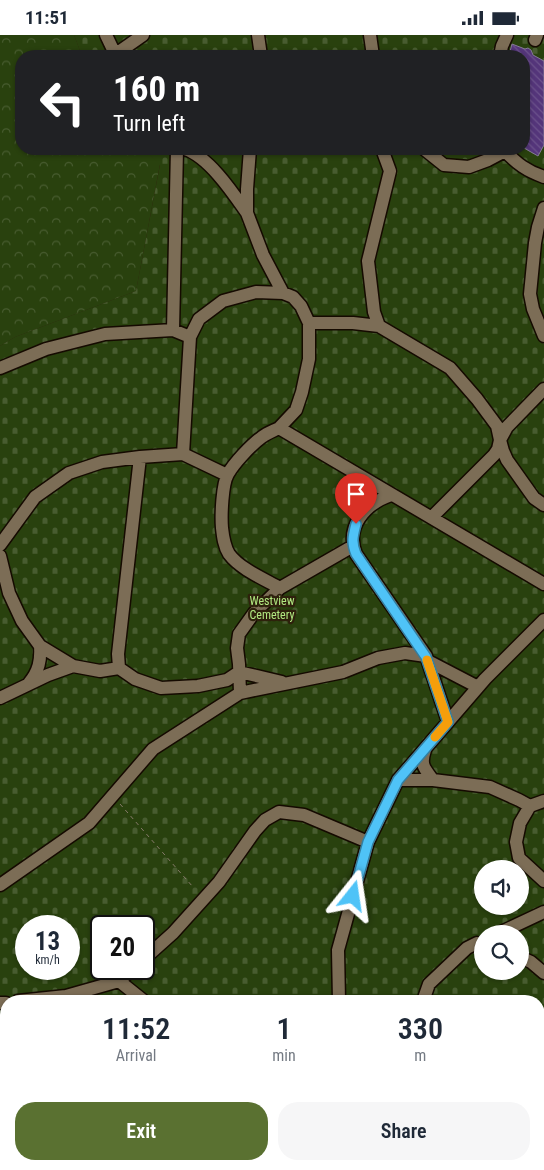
<!DOCTYPE html>
<html lang="en">
<head>
<meta charset="utf-8">
<style>
  :root { --surface:#fff; --page:#f6f6f7; --text:#1f2937; --muted:#747a83; --accent:#5a7131 }
  body { margin:0; font-family:"Roboto Condensed",sans-serif; background:var(--page); color:var(--text); height:100vh; display:flex; flex-direction:column; font-size:19px; white-space:nowrap }
  * { box-sizing:border-box; margin:0 }
  p { font-size:16px; color:var(--muted) }
  .icon { flex:none; width:28px; height:28px; fill:none; stroke:currentColor; stroke-width:2; stroke-linecap:round; stroke-linejoin:round }
  .map { position:relative; flex:1; overflow:hidden }
  .side { position:absolute; left:0px; top:960px; width:545px; height:175px; display:flex; flex-direction:column; background:var(--surface); border-radius:20px 20px 0 0; box-shadow:0 1px 4px #0004 }
  .side>* { flex:none }
  .banner { position:absolute; left:15px; top:15px; width:515px; height:105px; border-radius:20px; box-shadow:0 1px 4px #0004; background:#202124; color:#fff; overflow:hidden }
  .buttons { position:absolute; left:474px; top:825px; display:grid; gap:10px }
  .buttons a { display:grid; place-items:center; width:55px; height:55px; border-radius:50%; background:var(--surface); box-shadow:0 1px 4px #0004; font-size:25px }
  .speed { position:absolute; left:15px; top:880px; display:flex; gap:10px; font-size:25px; font-weight:700; text-align:center }
  .speed>* { display:grid; place-content:center; width:65px; height:65px; border-radius:50%; background:var(--surface); box-shadow:0 1px 4px #0004; line-height:1 }
  .speed small { font-size:12px; font-weight:400 }
  .speed .limit { border:2px solid #111; border-radius:8px; background:#fff; color:#111 }
  .pin { position:absolute; display:grid; place-items:center; width:42px; height:42px; color:#fff; margin:-51px -21px; border-radius:50% 50% 50% 0; rotate:-45deg; box-shadow:0 0 5px #0007 }
  .pin .icon { rotate:45deg }
  .me { position:absolute; width:55px; margin:-28px; rotate:15deg; stroke-linejoin:round; filter:drop-shadow(0 0 4px #0008) }
  .turn { display:flex; align-items:center; gap:18px; height:105px; padding:0 15px; font-size:22px }
  .turn .icon { width:65px; height:65px; stroke-width:2.5 }
  .turn b { display:block; font-size:35px; line-height:42px }
  .eta { display:flex; justify-content:space-evenly; align-items:center; height:85px; text-align:center }
  .eta b { font-size:30px; font-weight:600; line-height:35px }
  .button { display:flex; gap:10px; margin-top:auto; padding:10px 15px }
  .button a { flex:1; height:58px; border-radius:20px; background:var(--accent); color:#fff; font-size:20px; font-weight:600; line-height:58px; text-align:center }
  .button a+a { background:var(--page); color:var(--text) }
  .status { display:flex; justify-content:space-between; align-items:center; height:35px; padding:0 25px; background:var(--surface); direction:ltr }
  .status svg { height:14px; fill:currentColor }
  .map>svg:first-child { display:block }
  .forest { fill:url(#forest-crowns) }
  .cemetery { fill:url(#cemetery-stones); fill-rule:evenodd }
  .building { fill:url(#building-back-hatch); stroke:#847b94 }
  .lines { fill:none; stroke-linecap:round; stroke-linejoin:round }
  .minor-casing { stroke:#150a00; stroke-width:15 }
  .path { stroke:#857a69; stroke-width:1; stroke-dasharray:4 4; stroke-linecap:butt }
  .minor { stroke:#7c6d56; stroke-width:12 }
  .route-casing { stroke:#337fa1; stroke-width:12 }
  .route { stroke:#4fc3f7; stroke-width:9 }
  .slow { stroke:#f59e0b; stroke-width:9 }
  .labels { text-anchor:middle; stroke-width:4.5; stroke-linejoin:round; paint-order:stroke }
  .park-label { font-size:12px; fill:#b1e881; stroke:#2e210c }
</style>
</head>
<body>
<div class="status"><b>11:51</b><svg viewBox="0 0 49 12"><path d="M0 12V9h3v3zM5 12V6h3v6zM10 12V3h3v9zM15 12V0h3v12zM26 1h20v11H26zM47 4h2v5h-2z"/></svg></div>
<div class="map">
<svg width="544" height="1135" viewBox="0 0 544 1135">
  <defs>
    <pattern id="forest-crowns" width="20" height="18" patternUnits="userSpaceOnUse" patternTransform="scale(1.25)"><rect width="20" height="18" fill="#29410e"/><path d="M2 6a3 3 0 1 1 6 0M12 15a3 3 0 1 1 6 0" fill="none" stroke="#485c30"/></pattern>
    <pattern id="cemetery-stones" width="16" height="16" patternUnits="userSpaceOnUse" patternTransform="scale(1.25)"><rect width="16" height="16" fill="#29410e"/><path d="M2 7V4a2 2 0 0 1 4 0v3zM10 15v-3a2 2 0 0 1 4 0v3z" fill="#485c30"/></pattern>
    <pattern id="building-back-hatch" width="6" height="6" patternUnits="userSpaceOnUse" patternTransform="scale(1.25)"><rect width="6" height="6" fill="#54357a"/><path d="M-1 5l2 2M0 0l6 6M5-1l2 2" fill="none" stroke="#6c528c"/></pattern>
  </defs>
  <rect width="100%" height="100%" fill="#2e210c"/>
  <path class="forest" d="M0,0H74L82,21H21V114H143L160,129L136,256L15,302L0,311Z
    M97,1129H284L285,1135H98Z"/>
  <path class="cemetery" d="M74,0H544V1135H285L284,1129H539V966H6V993H0V311L15,302L136,256L160,130L143,114H524V21H82ZM482,834H520V871H482ZM26,891H69V934H26ZM101,891H144V934H101ZM482,899H520V936H482Z"/>
  <path class="building" d="M512,9L525,14L528,13L531,15L533,20L544,26V110L538,121L524,113V21H511L509,20Z"/>
  <g class="lines">
    <defs>
      <path id="minor" d="M106,0L116,21
        M258,0L261,21
        M370,0L373,21
        M535,5L537,0
        M116,19L143,0
        M500,21L502,11L507,0
        M185,114C209,122 233,158 247,178
        M250,114L247,154V178L263,220L283,258
        M424,114L444,130L469,132L488,125L505,116C517,129 527,136 544,142
        M544,173L538,192L535,208L530,259L533,274L544,301
        M379,291L374,277L368,226L390,136L382,114
        M173,295L177,114
        M0,333L46,314L105,299L173,295L190,302
        M544,354L507,392L500,405L503,416L507,425L534,463L544,470
        M279,393C273,396 267,398 262,402C251,410 234,428 228,439C222,449 221,481 222,493C223,502 224,511 229,519C240,534 264,544 280,553
        M183,419L190,302L199,284L223,266L256,257L283,258L293,262L301,271L309,288
        M391,460C365,469 345,492 356,519L426,621L448,687
        M432,482L494,420L498,414L500,405L497,391L477,364L450,333L379,291L353,288H309V324L302,357L296,375L279,393L544,549
        M0,510L35,462L69,438L102,427L140,422
        M0,521L9,558L22,586L40,611L73,631L100,636L119,633L135,644L161,653L198,651L227,645L239,637L282,647
        M428,626L478,652
        M119,633L118,619L140,422L183,419L227,440
        M29,648C39,636 41,625 40,611
        M240,658L239,629L237,613L239,599L254,578L280,553L353,511
        M0,663L48,640L73,631
        M425,715C420,730 424,733 433,745
        M398,745H433L490,752L519,765L530,771
        M544,766L530,771L520,788L516,807L519,823L544,846
        M0,850L89,788L153,714L240,658L343,637L378,623L405,618L426,621
        M497,899L544,877
        M520,922L531,927L544,938
        M144,924L173,898L219,847L255,796L265,785L279,777L304,780L368,807
        M119,946L144,966
        M18,966L66,961L119,946L133,934
        M339,966L338,915L368,807L398,745L485,644L544,585
        M423,966L429,949L467,913L477,908L482,910
        M0,968H6
        M0,1074H6
        M539,1087L544,1088
        M340,1129L341,1135
        M49,1135V1129
        M504,1135V1129"/>
    </defs>
    <use href="#minor" class="minor-casing"/>
    <path class="path" d="M120,769L193,852
      M0,985H6
      M236,1135L237,1129"/>
    <use href="#minor" class="minor"/>
  </g>
  <g class="lines">
    <defs>
      <path id="route" d="M353,861L368,807L398,745L448,687L426,622L356,519C351,507 353,501 356,489"/>
    </defs>
    <use href="#route" class="route-casing"/>
    <use href="#route" class="route"/>
    <path class="slow" d="M427,625L448,687L435,702"/>
  </g>
  <g class="labels">
    <g class="park-label">
      <text x="272" y="570">Westview<tspan x="272" dy="14">Cemetery</tspan></text>
    </g>
  </g>
</svg>
<div class="buttons">
<a><svg class="icon" aria-label="sound" viewBox="0 0 24 24"><path d="M4 9h4l5-4v14l-5-4H4zM17 9q2 3 0 6"/></svg></a>
<a><svg class="icon" aria-label="search" viewBox="0 0 24 24"><circle cx="10" cy="10" r="6"/><path d="M15 15l6 6"/></svg></a>
</div>
<div class="speed"><div>13<small>km/h</small></div><div class="limit">20</div></div>
<div class="pin" style="left:356px;top:489px;background:#d93025"><svg class="icon" aria-label="arrive" viewBox="0 0 24 24"><path d="M6 21V4h12l-3 4 3 4H6"/></svg></div>
<svg class="me" style="left:353px;top:861px" viewBox="-20 -20 40 40"><path d="M0-17L14 15 0 8-14 15z" fill="#4fc3f7" stroke="#fff" stroke-width="4"/></svg>
<div class="banner">
<div class="turn"><svg class="icon" aria-label="left" viewBox="0 0 24 24"><path d="M17 20v-9H6M10 6l-5 5 5 5"/></svg><div><b>160 m</b>Turn left</div></div>
</div>
<section class="side">
<div class="eta">
<div><b>11:52</b><p>Arrival</p></div>
<div><b>1</b><p>min</p></div>
<div><b>330</b><p>m</p></div>
</div>
<div class="button"><a>Exit</a><a>Share</a></div>
</section>
</div>
</body>
</html>
